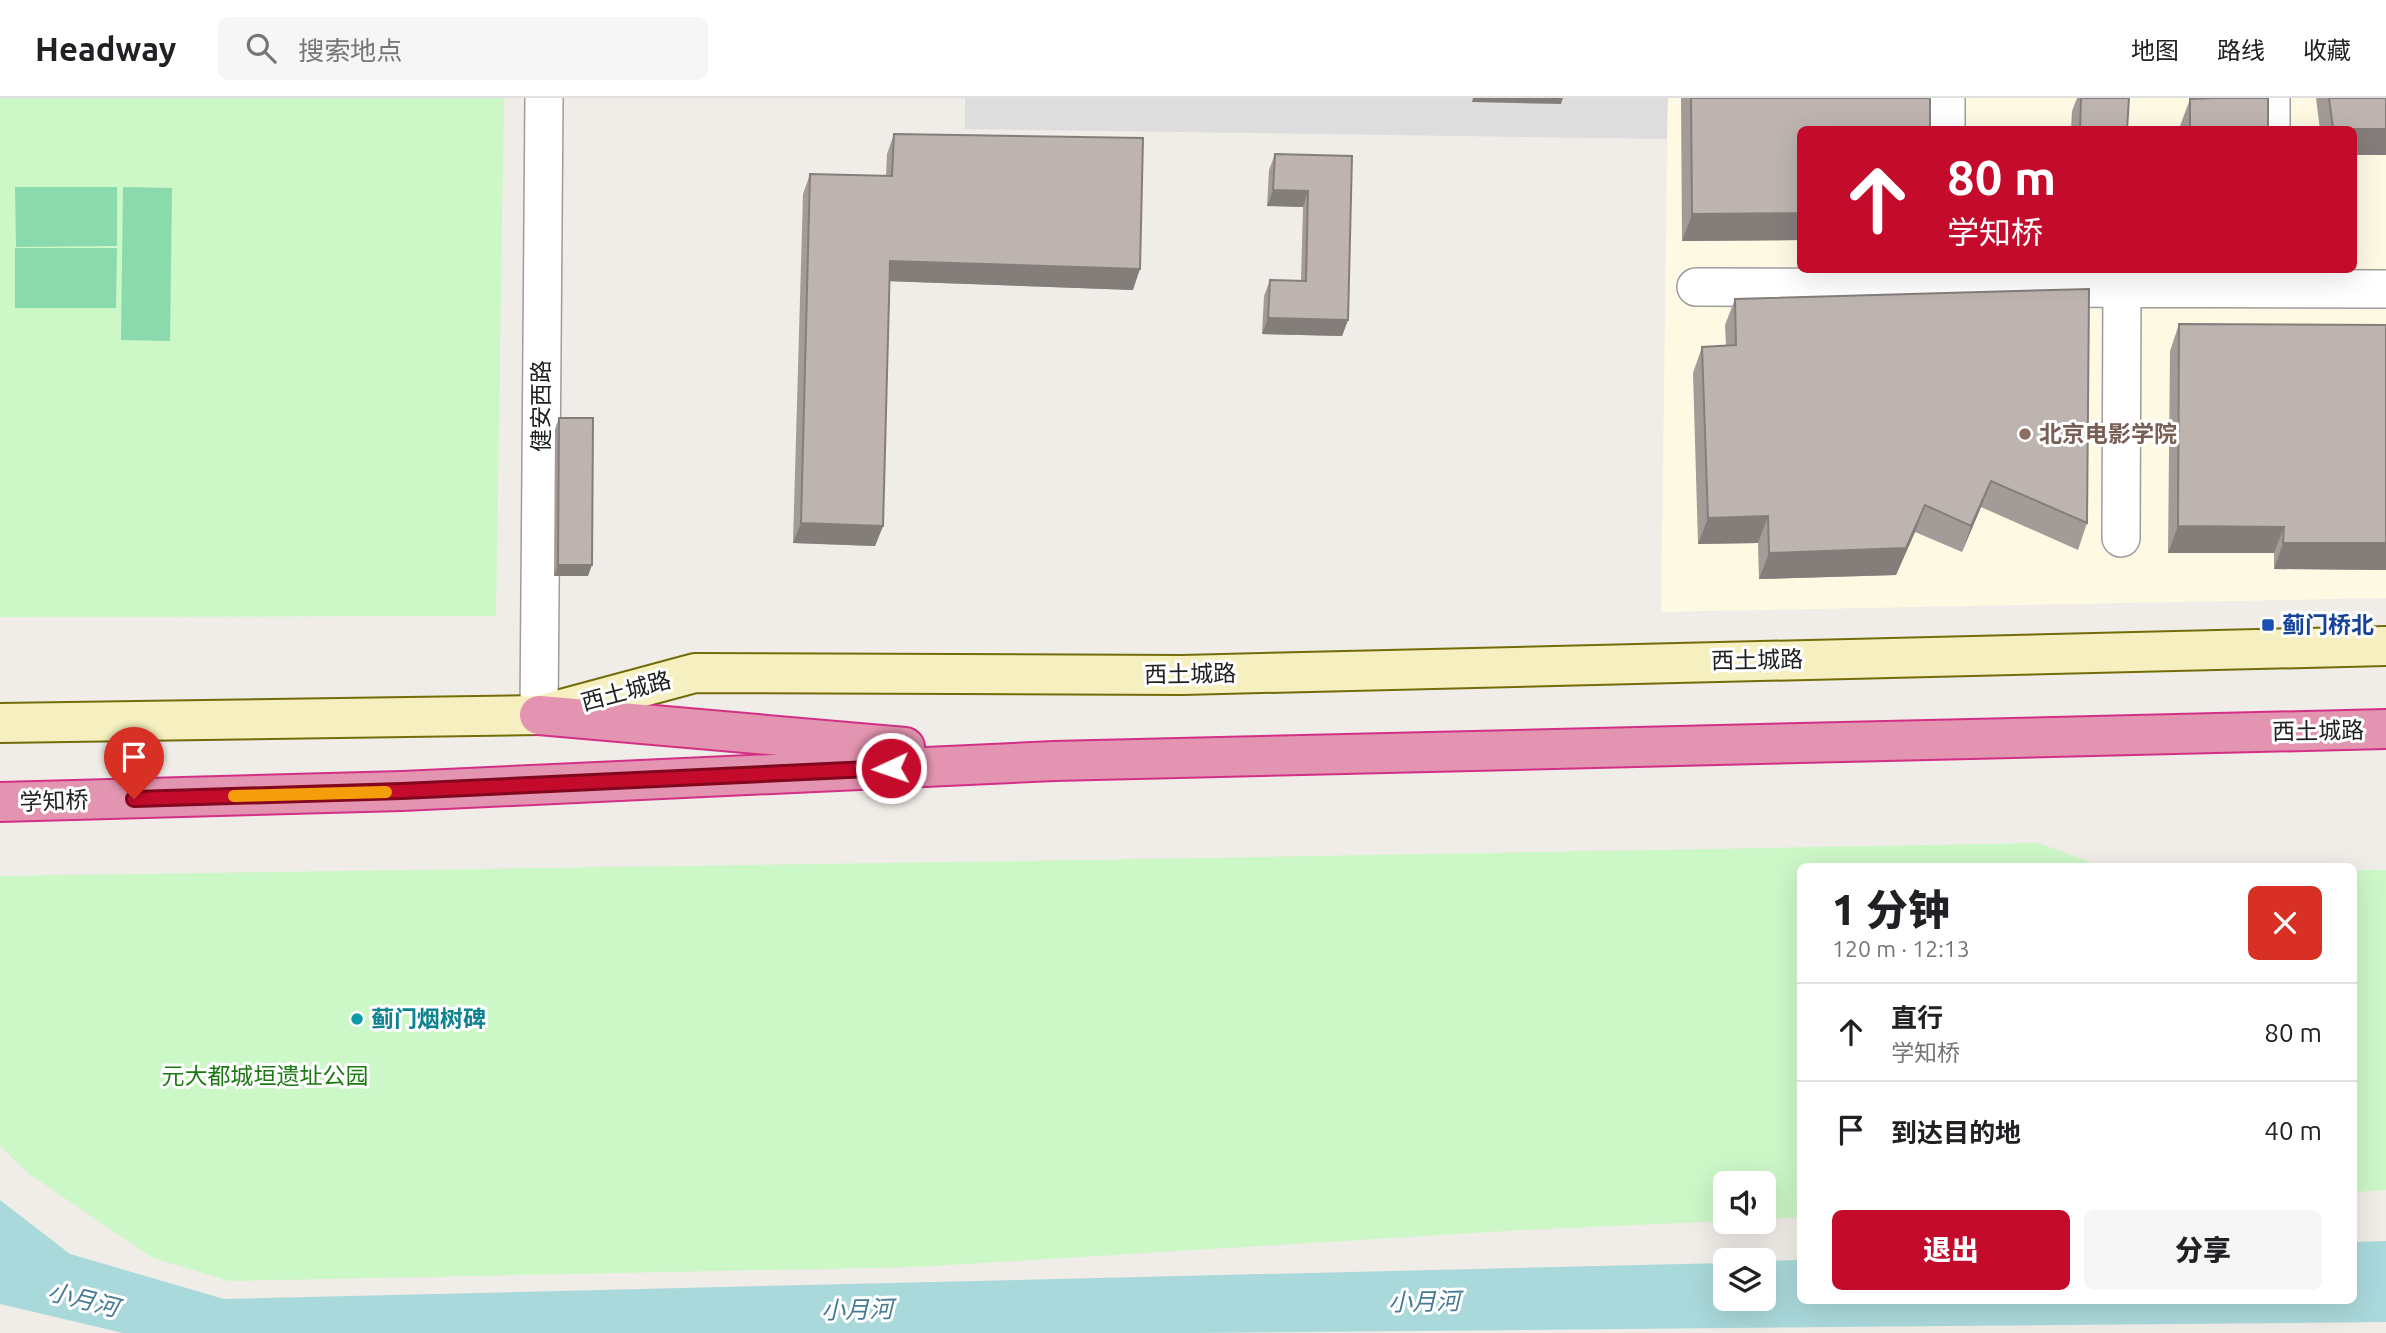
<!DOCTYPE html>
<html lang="zh">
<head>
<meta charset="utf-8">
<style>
  :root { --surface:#fff; --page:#f6f6f6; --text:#202124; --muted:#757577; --line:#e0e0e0; --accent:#c50b2c }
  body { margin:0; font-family:Ubuntu,"Noto Sans SC",sans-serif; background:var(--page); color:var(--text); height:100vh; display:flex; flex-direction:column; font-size:26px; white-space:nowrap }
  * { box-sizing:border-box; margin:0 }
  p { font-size:23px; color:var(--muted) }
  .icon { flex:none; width:38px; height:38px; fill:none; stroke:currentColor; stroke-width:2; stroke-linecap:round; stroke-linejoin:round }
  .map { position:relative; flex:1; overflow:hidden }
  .sheet { position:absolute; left:1797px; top:765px; width:560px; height:441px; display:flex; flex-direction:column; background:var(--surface); border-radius:10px; box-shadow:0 7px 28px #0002 }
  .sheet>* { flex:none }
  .hud { position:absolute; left:1797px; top:28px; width:560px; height:147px; border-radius:10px; box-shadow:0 7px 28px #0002; background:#c50b2c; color:#fff; overflow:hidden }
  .fabs { position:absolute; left:1713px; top:1073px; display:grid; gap:14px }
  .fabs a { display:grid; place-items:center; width:63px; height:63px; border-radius:10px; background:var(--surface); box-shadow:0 7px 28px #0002; font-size:35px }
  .pin { position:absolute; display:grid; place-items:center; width:60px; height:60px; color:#fff; margin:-72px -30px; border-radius:50% 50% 50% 0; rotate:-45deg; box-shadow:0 0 7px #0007 }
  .pin .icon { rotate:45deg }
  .me { position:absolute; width:77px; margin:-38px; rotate:267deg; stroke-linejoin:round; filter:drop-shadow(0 0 5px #0008) }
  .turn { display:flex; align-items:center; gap:24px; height:147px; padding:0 35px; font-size:32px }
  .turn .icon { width:91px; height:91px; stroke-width:2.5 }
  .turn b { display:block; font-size:49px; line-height:60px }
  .round { display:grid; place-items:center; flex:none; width:74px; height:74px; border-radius:10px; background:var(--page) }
  .headline { display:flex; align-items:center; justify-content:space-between; height:119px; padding:0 35px }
  h1 { font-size:42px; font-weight:800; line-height:52px }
  .primary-button { display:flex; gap:14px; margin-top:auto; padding:14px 35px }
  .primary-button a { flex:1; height:80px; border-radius:10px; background:var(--accent); color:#fff; font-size:28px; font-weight:800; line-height:80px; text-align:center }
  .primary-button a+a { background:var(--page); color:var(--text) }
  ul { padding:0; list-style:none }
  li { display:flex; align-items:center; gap:21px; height:98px; padding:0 35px; border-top:2px solid var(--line) }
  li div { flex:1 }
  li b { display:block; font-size:26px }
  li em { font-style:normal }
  header { display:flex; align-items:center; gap:42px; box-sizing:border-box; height:98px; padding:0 35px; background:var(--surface); border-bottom:2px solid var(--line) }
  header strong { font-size:33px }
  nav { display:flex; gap:38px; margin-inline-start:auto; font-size:24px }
  .search { width:490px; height:63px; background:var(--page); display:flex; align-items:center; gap:18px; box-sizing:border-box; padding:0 24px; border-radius:10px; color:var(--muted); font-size:26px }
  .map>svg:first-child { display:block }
  .residential { fill:#dedddd }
  .education { fill:#fdf9e3; fill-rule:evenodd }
  .park { fill:#ccf7c7 }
  .pitch { fill:#8adaad }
  .water { fill:#aad9db }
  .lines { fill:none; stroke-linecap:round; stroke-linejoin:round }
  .street-casing { stroke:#9d9d9d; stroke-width:40 }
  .secondary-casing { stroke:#736c0b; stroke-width:42 }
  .highway-casing { stroke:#d23085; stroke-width:42 }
  .street { stroke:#fff; stroke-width:37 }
  .secondary { stroke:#f6efbf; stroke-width:38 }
  .highway { stroke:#e394b0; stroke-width:38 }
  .wall { fill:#a39b97 }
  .shaded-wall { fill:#847e7b }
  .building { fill:#bdb4b0; stroke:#847e7b; stroke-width:2 }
  .route-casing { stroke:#80071d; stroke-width:18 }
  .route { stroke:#c50b2c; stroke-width:12 }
  .slow { stroke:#f59e0b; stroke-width:12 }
  .education-dot { fill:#8d6e63; stroke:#fff; stroke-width:2.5 }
  .transit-dot { fill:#1a4fb4; stroke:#fff; stroke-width:2.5 }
  .culture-dot { fill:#0f9aa8; stroke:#fff; stroke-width:2.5 }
  .labels { text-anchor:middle; stroke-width:6; stroke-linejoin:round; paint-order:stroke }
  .street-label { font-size:23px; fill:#202020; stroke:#fff }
  .education-label { font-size:23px; font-weight:bold; fill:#785e54; stroke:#fff; text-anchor:start }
  .transit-label { font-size:23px; font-weight:bold; fill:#164399; stroke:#fff; text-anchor:start }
  .culture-label { font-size:23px; font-weight:bold; fill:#0d838f; stroke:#fff; text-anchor:start }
  .park-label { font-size:23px; fill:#1c7a12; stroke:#fff }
  .water-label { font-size:24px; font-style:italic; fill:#477b94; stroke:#fff }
</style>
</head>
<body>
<header>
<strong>Headway</strong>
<div class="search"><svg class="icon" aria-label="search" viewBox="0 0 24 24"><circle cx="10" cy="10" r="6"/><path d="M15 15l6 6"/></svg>搜索地点</div>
<nav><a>地图</a><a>路线</a><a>收藏</a></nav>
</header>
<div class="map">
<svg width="2386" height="1235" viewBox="0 0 2386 1235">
  <rect width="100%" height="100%" fill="#f0ece7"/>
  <path class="residential" d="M965,0H1668L1667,41L965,31Z"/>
  <path class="education" d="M1668,0H2386V500L1661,514ZM1801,32H2354V172H1801Z"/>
  <path class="park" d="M0,0H504L496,518L0,519Z
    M2039,745L2100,768H1801V1119L1764,1121V1085H1726L1725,1123L1522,1132L916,1169L229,1183L153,1160L29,1076L0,1048V778L1090,762Z
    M2354,772H2386V1092L2354,1094Z"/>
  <path class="pitch" d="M15,89H117V148L16,149Z
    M123,89L172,90L170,243L121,242Z
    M15,150H117L116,210H15Z"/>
  <path class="water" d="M0,1102L70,1156L224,1201L1725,1165L1726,1200H1764V1163L1801,1162V1202H2354V1144L2386,1143V1224L1195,1235H123L0,1206Z"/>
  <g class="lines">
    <defs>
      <path id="street" d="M2271,0V32
        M1946,32V0
        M1696,189L2386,191
        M2121,440L2122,191
        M539,617L544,0"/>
      <path id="secondary" d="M0,625L539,617L695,575L1182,577L2386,548"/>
      <path id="highway" d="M539,617L905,649
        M0,704L402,693L1054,663L2386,631"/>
    </defs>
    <use href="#street" class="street-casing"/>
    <use href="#secondary" class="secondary-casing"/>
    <use href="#highway" class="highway-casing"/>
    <use href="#street" class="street"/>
    <use href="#secondary" class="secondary"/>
    <use href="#highway" class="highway"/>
  </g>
  <path class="wall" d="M1681,0H1930L1801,32V142L1682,143Z
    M2077,0H2129L2127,32H2071L2072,13Z
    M2204,0H2268V32H2180V28L2190,1H2204Z
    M2316,0H2386L2354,32H2320Z
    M894,36L1133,192L890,183L883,428L875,448L793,445L803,96L810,76L886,78L887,56Z
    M1275,56L1352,58L1348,222L1342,238L1262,236L1264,198L1270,182L1301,183L1303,109L1267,108L1269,72Z
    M1735,201L2087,425L2078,452L1981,409L1962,454L1915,434L1896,477L1759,481L1758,445L1698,446L1693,275L1702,249L1726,248L1725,227Z
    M2179,226L2386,227V472L2274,471V455H2168L2170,253Z
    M559,320L588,478H554L555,331Z"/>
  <path class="shaded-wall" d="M1473,0H1563L1561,6L1472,4Z
    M2333,32V31H2386V57H2354V32Z
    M1273,92L1308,93L1303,109L1267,108Z
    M1801,115V142L1682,143L1692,116Z
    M890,163L1140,171L1133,192L883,183Z
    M1268,220L1348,222L1342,238L1262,236Z
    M1991,383L1981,409L1962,454L1971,428Z
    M1925,407L1915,434L1896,477L1759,481L1769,455Z
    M1768,418L1758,445L1698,446L1708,420Z
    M801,425L883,428L875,448L793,445Z
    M2178,428L2284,429L2274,455H2168Z
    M2283,445H2386V472L2274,471Z
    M558,467H592L588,478H554Z"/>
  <path class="building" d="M1691,0H1930V32H1801V115L1692,116Z
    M2081,0H2129L2127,32H2080Z
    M2214,0H2268V32H2190V1Z
    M2329,0H2386V31H2333Z
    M894,36L1143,40L1140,171L890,163L883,428L801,425L810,76L892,78Z
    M1275,56L1352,58L1348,222L1268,220L1270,182L1306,183L1308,93L1273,92Z
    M2089,191L2087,425L1991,383L1971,428L1925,407L1906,450L1769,455L1768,418L1708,420L1702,249L1736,247L1735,201Z
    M2179,226L2386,227V445H2283L2284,429L2178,428Z
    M559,320H593L592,467H558Z"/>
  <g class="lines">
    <defs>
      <path id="route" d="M134,701L402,693L891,670"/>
    </defs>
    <use href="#route" class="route-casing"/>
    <use href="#route" class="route"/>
    <path class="slow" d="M234,698L386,694"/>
  </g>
  <circle class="education-dot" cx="2025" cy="336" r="7"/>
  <rect class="transit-dot" x="2261" y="520" width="14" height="14" rx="3.5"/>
  <circle class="culture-dot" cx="357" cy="921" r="7"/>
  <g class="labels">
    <g class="street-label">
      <text transform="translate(541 308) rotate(-90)" y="8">健安西路</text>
      <text transform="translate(1757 562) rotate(-1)" y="8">西土城路</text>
      <text transform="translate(1190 576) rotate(-1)" y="8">西土城路</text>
      <text transform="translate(626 593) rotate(-15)" y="8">西土城路</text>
      <text transform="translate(2318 633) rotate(-1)" y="8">西土城路</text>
      <text transform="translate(54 703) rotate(-2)" y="8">学知桥</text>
    </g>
    <g class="education-label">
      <text x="2039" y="344">北京电影学院</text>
    </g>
    <g class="transit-label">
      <text x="2282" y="535">蓟门桥北</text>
    </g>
    <g class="culture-label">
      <text x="371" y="929">蓟门烟树碑</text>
    </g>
    <g class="park-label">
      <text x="265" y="986">元大都城垣遗址公园</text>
    </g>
    <g class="water-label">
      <text transform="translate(83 1202) rotate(14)" y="8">小月河</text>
      <text transform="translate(1424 1204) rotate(-1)" y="8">小月河</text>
      <text transform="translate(857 1212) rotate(-1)" y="8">小月河</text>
    </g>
  </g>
</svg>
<div class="fabs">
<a><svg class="icon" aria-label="sound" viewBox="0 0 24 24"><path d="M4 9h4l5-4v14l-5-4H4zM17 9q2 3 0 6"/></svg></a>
<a><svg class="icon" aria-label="layers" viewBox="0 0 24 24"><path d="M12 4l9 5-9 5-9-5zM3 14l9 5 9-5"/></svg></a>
</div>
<div class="pin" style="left:134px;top:701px;background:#d93025"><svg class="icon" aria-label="arrive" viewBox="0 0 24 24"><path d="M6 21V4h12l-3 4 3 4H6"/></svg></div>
<svg class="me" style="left:891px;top:670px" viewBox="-20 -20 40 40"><circle r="17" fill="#c50b2c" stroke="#fff" stroke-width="3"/><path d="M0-11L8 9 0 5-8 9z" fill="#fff"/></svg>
<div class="hud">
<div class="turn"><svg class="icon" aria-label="ahead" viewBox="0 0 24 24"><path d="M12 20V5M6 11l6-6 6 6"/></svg><div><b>80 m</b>学知桥</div></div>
</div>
<section class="sheet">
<div class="headline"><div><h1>1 分钟</h1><p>120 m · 12:13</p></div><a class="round" style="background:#d93025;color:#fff"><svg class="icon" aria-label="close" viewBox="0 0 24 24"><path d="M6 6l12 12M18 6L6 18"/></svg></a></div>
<ul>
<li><svg class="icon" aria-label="ahead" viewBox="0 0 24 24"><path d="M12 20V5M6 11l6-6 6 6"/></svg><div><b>直行</b><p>学知桥</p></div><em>80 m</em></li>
<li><svg class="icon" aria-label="arrive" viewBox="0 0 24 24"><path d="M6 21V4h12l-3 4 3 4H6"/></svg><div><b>到达目的地</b></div><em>40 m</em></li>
</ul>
<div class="primary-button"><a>退出</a><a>分享</a></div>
</section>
</div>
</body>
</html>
